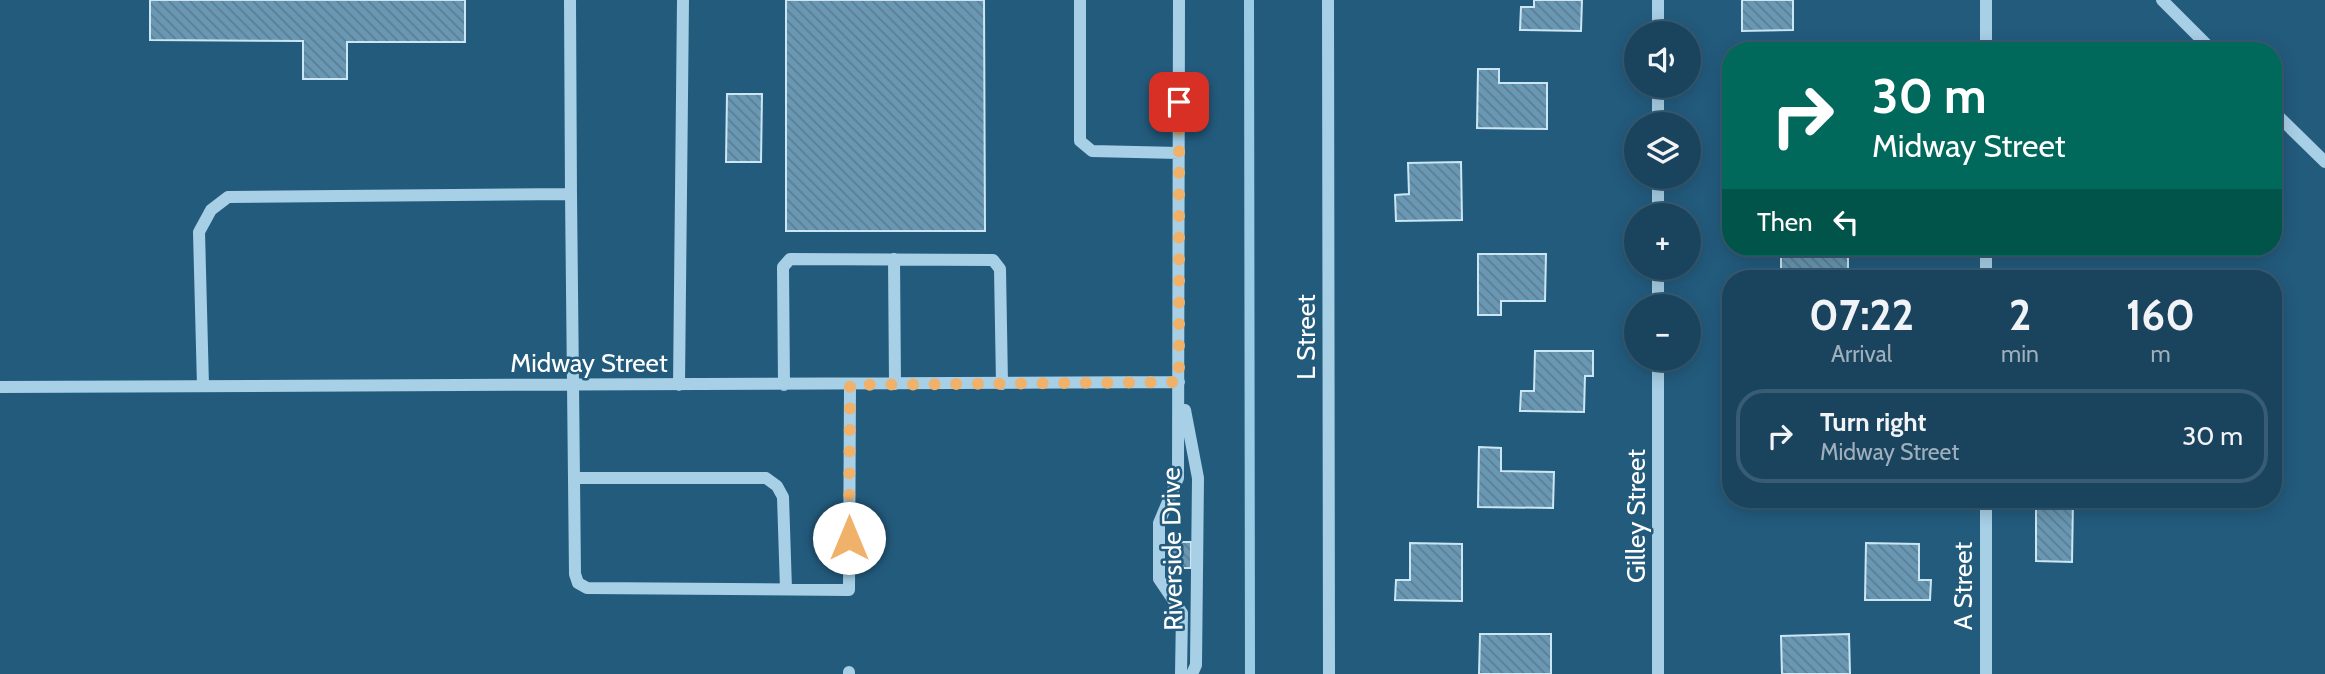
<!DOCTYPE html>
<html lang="en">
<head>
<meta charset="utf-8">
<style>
  :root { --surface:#1a445e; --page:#274e67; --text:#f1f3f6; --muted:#9fb0bc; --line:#385c73 }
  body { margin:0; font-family:Cabin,sans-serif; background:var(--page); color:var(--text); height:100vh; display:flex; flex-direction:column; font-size:26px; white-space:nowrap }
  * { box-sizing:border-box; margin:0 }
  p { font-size:23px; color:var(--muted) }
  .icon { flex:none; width:38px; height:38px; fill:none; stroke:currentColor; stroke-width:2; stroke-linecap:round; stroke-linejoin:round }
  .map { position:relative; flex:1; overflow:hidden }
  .side { position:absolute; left:1722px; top:270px; width:560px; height:238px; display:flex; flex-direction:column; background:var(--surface); border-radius:28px; box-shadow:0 4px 18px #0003,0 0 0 2px var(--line) }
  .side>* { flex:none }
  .banner { position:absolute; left:1722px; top:42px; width:560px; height:214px; border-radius:28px; box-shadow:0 4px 18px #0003,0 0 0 2px var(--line); background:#00695c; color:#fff; overflow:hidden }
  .controls { position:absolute; left:1624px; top:21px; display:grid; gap:14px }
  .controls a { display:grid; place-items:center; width:77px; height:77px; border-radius:50%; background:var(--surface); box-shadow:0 4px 18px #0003,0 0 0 2px var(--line); font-size:35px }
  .pin { position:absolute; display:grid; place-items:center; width:60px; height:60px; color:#fff; margin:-30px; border-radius:14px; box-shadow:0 4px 10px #0006 }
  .me { position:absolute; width:77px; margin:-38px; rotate:0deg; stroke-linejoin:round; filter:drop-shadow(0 0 5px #0008) }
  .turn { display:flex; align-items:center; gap:24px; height:147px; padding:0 35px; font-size:32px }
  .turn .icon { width:91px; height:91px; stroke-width:2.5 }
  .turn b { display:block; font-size:49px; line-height:60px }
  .then { display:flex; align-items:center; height:66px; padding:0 35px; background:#0003; gap:14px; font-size:26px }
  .eta { display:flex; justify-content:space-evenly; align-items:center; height:119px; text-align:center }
  .eta b { font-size:42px; font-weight:800; line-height:49px }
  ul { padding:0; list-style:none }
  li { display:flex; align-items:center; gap:21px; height:94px; margin:0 14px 10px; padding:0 21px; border:4px solid var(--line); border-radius:28px }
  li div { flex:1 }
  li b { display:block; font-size:26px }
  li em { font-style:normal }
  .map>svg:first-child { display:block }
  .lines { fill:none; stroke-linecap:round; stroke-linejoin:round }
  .stream { stroke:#9bcce6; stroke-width:10 }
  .building { fill:url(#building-back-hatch); stroke:#cae5f4; stroke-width:2 }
  .minor { stroke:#a7cfe6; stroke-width:12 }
  .route { stroke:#f0b16a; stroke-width:12; stroke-dasharray:0 21.6 }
  .labels { text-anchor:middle; stroke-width:5; stroke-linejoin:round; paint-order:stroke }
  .street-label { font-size:26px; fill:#fff; stroke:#235b7d }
</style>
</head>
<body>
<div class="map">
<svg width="2325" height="674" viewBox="0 0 2325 674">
  <defs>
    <pattern id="building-back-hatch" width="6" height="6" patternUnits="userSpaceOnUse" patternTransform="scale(1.75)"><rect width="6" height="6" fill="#6898b4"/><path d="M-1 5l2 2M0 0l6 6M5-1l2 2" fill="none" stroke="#5e7d90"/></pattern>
  </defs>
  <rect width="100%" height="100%" fill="#235b7d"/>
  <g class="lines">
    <path class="stream" d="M1249,0L1250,674"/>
  </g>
  <path class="building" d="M150,0H465V42H347V79H303V41L150,40Z
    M786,0H984L985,231H786Z
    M1534,0H1582L1581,31L1520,30L1521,7H1534Z
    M1742,0H1793V30L1742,31Z
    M1478,69H1499V83H1547V129L1477,128Z
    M727,94H762L761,162H726Z
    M1461,162L1462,220L1396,221L1395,195L1409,194L1408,163Z
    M1478,254H1546L1545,301H1501V315H1478Z
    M1848,254V278H1781V255Z
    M1535,351H1593V376H1585L1584,412L1520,411L1521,391H1534Z
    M1479,447L1501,448V471L1554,472L1553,508L1478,507Z
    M1776,499H1849V508L1776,509Z
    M2036,499H2073L2072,562L2036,561Z
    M1170,542H1191V568H1170Z
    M1410,543L1462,544V601L1395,600L1396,580H1410Z
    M1866,543L1919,544V580H1931L1930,600H1865Z
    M1480,634H1551V674H1479Z
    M1849,634L1850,674H1782L1781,636Z"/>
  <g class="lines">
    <path class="minor" d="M570,0L571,194
      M1080,0V141L1092,151L1179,153
      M1179,0L1178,478L1159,523V579L1182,613L1181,674
      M1328,0L1329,674
      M1658,0V33
      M1986,0V51
      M2162,0L2213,51
      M1658,86V124
      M2273,111L2325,162
      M1658,177V215
      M1986,247V278
      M894,259L895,384
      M1658,268V306
      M1658,359V674
      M679,385L683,0
      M784,385L783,267L790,259L993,260L1000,269L1002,384
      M203,386L199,232L211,210L228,197L571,194L575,574L578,583L587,588L849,590L850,385
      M0,387L1179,382
      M1185,410L1198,478L1196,665L1192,674
      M574,478H766L777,486L783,497L786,589
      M1986,499V674
      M849,674V672"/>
  </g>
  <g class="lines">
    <path class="route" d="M849,538L850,385L1179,382V102"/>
  </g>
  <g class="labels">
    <g class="street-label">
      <text transform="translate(1306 337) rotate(-90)" y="9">L Street</text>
      <text x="589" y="372">Midway Street</text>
      <text transform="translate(1636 516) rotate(-90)" y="9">Gilley Street</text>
      <text transform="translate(1172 549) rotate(-91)" y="9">Riverside Drive</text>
      <text transform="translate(1963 586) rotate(-90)" y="9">A Street</text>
    </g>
  </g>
</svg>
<div class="controls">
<a><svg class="icon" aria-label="sound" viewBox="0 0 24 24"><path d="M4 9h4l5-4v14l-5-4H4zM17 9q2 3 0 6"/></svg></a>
<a><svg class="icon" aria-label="layers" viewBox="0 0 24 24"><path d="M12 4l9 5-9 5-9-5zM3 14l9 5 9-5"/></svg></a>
<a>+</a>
<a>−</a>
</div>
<div class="pin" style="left:1179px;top:102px;background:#d93025"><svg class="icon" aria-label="arrive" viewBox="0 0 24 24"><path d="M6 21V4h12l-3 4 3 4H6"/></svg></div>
<svg class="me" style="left:849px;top:538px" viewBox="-20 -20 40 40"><circle r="19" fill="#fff"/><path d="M0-13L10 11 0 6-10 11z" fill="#f0b16a"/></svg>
<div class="banner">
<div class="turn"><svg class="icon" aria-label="right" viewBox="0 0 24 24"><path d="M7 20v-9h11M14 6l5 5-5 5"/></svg><div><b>30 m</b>Midway Street</div></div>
<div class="then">Then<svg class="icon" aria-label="left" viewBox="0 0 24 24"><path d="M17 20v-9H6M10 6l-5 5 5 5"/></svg></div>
</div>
<section class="side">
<div class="eta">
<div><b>07:22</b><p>Arrival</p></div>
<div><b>2</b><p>min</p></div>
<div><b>160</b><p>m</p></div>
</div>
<ul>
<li><svg class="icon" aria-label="right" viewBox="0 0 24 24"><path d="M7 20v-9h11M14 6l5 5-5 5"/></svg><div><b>Turn right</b><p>Midway Street</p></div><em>30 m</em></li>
</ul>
</section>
</div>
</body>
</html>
